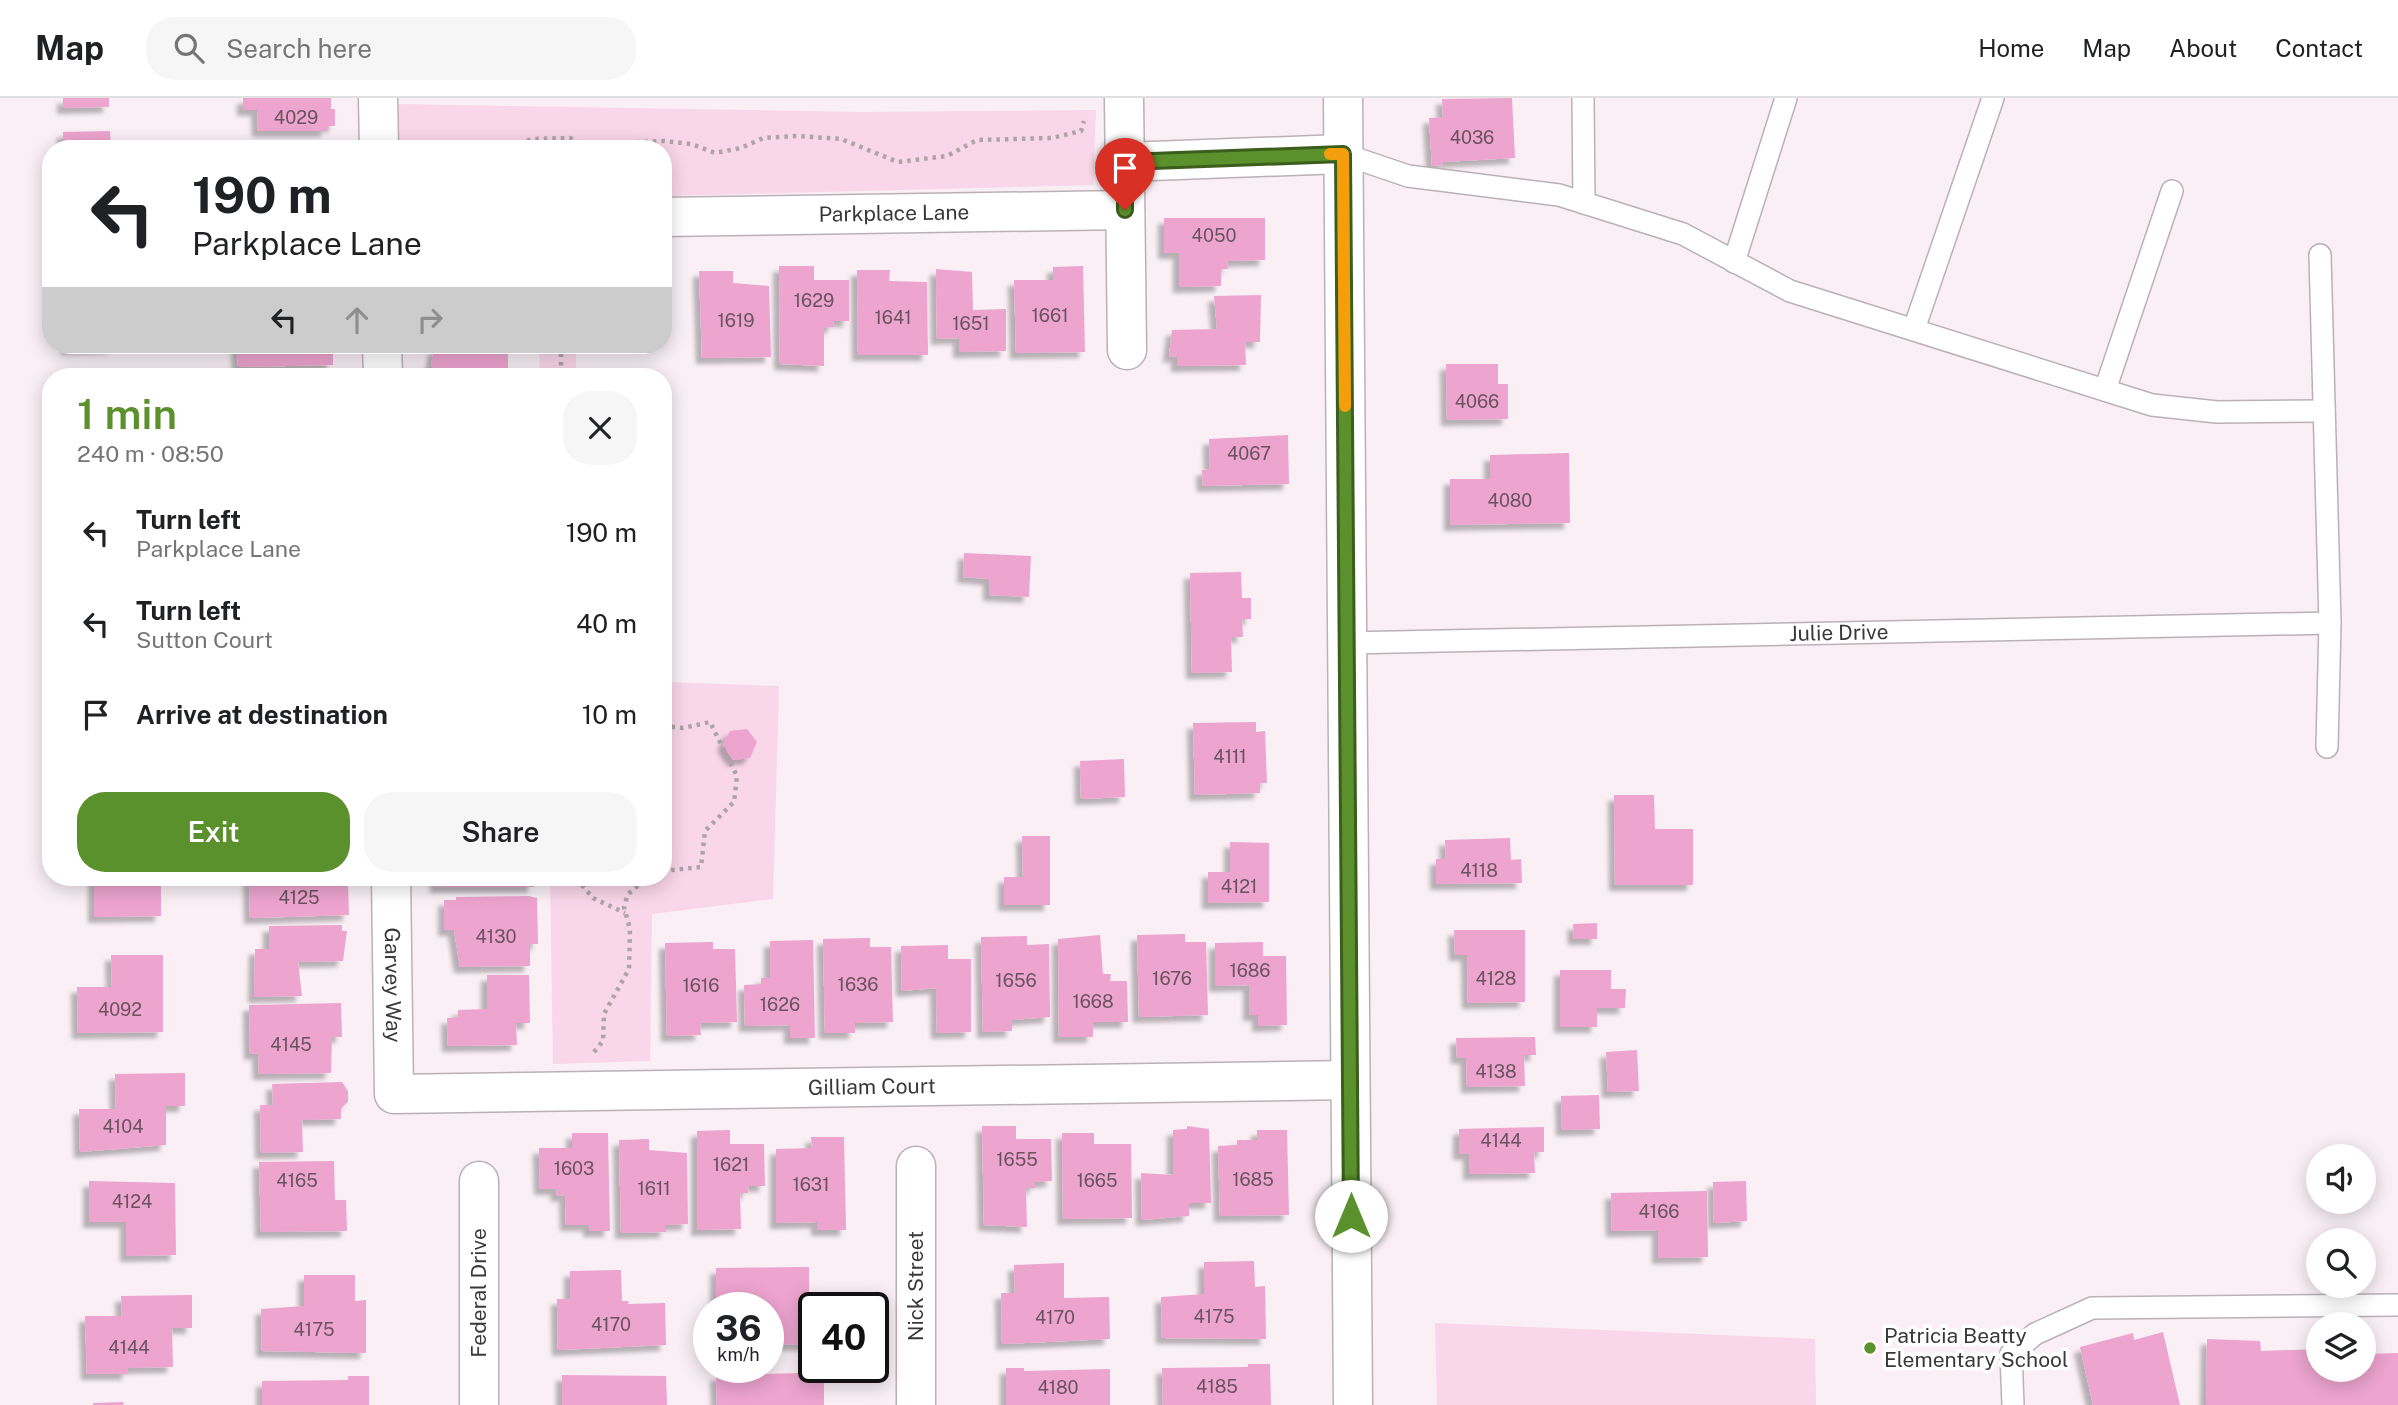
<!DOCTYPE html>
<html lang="en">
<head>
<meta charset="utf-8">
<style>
  :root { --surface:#fff; --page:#f6f6f6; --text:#202124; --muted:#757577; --line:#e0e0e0; --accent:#5b912c }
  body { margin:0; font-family:"Public Sans",sans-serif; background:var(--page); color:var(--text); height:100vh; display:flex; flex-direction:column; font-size:26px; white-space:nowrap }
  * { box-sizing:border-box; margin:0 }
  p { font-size:23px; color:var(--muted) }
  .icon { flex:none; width:38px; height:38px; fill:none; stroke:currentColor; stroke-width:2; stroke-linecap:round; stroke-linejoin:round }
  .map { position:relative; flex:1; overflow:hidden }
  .sheet { position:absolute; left:42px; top:270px; width:630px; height:518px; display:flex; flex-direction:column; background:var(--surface); border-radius:28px; box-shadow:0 4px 18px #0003 }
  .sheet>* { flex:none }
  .banner { position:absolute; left:42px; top:42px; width:630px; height:214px; border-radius:28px; box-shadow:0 4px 18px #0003; background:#fff; color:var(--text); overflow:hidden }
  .controls { position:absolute; left:2306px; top:1046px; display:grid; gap:14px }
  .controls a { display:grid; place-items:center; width:70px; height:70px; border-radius:50%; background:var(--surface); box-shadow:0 4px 18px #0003; font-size:35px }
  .speed { position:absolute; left:693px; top:1194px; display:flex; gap:14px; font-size:35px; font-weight:700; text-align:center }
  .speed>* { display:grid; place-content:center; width:91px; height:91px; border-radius:50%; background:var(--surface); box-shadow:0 4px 18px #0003; line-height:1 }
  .speed small { font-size:18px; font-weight:400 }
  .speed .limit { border:4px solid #111; border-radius:10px; background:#fff; color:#111 }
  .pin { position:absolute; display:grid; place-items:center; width:60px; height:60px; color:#fff; margin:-72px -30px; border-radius:50% 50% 50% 0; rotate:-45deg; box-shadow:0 0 7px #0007 }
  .pin .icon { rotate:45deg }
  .me { position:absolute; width:77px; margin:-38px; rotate:0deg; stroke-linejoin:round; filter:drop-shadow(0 0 5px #0008) }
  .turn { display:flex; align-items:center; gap:24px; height:147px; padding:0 35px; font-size:32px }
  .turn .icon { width:91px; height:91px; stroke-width:2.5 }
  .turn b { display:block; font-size:49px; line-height:60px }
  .lanes { display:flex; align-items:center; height:66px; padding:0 35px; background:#0003; justify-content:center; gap:35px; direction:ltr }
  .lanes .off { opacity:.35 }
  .round { display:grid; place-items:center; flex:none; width:74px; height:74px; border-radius:28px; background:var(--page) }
  .head { display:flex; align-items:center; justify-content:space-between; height:119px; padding:0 35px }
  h1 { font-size:42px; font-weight:600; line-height:52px; color:var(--accent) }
  .button { display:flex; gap:14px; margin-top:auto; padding:14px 35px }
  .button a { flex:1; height:80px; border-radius:28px; background:var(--accent); color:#fff; font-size:28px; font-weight:600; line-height:80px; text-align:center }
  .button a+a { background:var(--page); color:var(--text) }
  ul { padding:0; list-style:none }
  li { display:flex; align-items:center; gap:21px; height:91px; padding:0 35px }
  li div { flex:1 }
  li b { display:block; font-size:26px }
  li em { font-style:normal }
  header { display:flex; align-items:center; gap:42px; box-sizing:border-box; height:98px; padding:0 35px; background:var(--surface); border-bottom:2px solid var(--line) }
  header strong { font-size:33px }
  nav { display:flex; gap:38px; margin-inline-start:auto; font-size:24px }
  .search { width:490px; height:63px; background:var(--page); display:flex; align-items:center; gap:18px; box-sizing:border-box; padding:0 24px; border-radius:28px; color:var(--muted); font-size:26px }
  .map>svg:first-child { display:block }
  .green { fill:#f9d6e9 }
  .building { fill:#eda4cf; filter:url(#shadow) }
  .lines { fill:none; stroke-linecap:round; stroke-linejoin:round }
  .service-casing { stroke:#bab1b6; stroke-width:24 }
  .minor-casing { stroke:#bab1b6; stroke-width:41 }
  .tertiary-casing { stroke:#bab1b6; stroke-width:41 }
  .path { stroke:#aba4a8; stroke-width:4.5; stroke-dasharray:3.5 5; stroke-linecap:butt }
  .service { stroke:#fff; stroke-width:21 }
  .minor { stroke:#fff; stroke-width:38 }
  .tertiary { stroke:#fff; stroke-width:38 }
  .route-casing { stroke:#3b5e1d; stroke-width:18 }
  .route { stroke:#5b912c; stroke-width:12 }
  .slow { stroke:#f59e0b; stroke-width:12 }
  .poi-dot { fill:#5b912c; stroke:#fff; stroke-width:2.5 }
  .labels { text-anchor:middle; stroke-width:7; stroke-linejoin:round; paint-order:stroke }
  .number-label { font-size:18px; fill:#68535f }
  .street-label { font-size:21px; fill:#3b383a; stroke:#fff }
  .poi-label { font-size:21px; fill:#3b383a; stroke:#fff; text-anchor:start }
</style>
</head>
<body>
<header>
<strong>Map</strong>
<div class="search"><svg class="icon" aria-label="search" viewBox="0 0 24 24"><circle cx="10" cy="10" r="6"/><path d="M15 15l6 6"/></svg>Search here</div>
<nav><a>Home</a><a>Map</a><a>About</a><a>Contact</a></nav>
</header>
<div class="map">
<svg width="2398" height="1307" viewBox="0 0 2398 1307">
  <defs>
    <filter id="shadow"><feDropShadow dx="-6" dy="6" stdDeviation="2" flood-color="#0004"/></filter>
  </defs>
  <rect width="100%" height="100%" fill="#f9eff5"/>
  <path class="green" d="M396,6L861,14L1096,12L1093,87L663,98V51H397Z
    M539,247H576V278H540Z
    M663,584L779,588L773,801L652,816L650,963L553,966L550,779H663Z
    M1435,1225L1815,1241L1816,1307H1437Z"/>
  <path class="building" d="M63,0H109V9L63,10Z
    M243,0H331V11H335V28H327V33H258L257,12H243Z
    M1512,0L1515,60L1443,64V67L1432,68L1429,20L1443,19L1442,1Z
    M110,33L111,51H63V34Z
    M329,43V51H234V45Z
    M1164,120H1265V162L1227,163L1228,171H1221V188L1179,189V155H1164Z
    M779,168H814V182H849V223H833L834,229L824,230V268L780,266Z
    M1083,168L1085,254L1016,255L1014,182H1053V169Z
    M936,171L972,174L973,212L1006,211V253L959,254V240L937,241Z
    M857,172H890L889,183L927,184L928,257H858Z
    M699,173H733V185L769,188L771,259L702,260Z
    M1261,197L1260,244H1245L1246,267L1177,268V258L1169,259L1172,232L1217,231L1214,198Z
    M67,247H114L113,250L67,251Z
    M237,247H333V267L238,269Z
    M508,249V271H522V278L439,277L438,272L431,268L434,250Z
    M1446,266H1498V286H1508V321L1447,322Z
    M108,272L109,275L155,274V278H68V273Z
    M1288,337L1289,386L1203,388L1202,372L1210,371L1209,341Z
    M1569,355L1570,425L1450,427V381H1490V357Z
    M964,455L1031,458L1029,499L989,497V481L963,479Z
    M1241,474L1242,500H1251V521H1242L1243,539H1231L1232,574L1192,575L1190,475Z
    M1256,624V634L1265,633L1267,685H1260V695L1195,697L1193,625Z
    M747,631L757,644L750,660L733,662L723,647L730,633Z
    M1124,661L1125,699L1081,701L1080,663Z
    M1614,697H1654L1655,731H1693V787H1615Z
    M1022,738H1050V807H1004V779H1023Z
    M1510,740L1511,762L1521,761L1522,785L1436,786V761H1446L1445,742Z
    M1230,744L1269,745V804L1208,805V774H1230Z
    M94,779H161V818L94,819Z
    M249,779H334V784H348L349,817L250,820Z
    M436,779H534V789H436Z
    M529,798L537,800L538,846H530V868L460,869L454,832H444V802H456V799Z
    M1597,825V841H1574L1573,826Z
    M342,827V833H347L343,863L298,864L302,898L254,899L255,851H269V828Z
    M1454,832H1525V904L1468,905L1467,857H1455Z
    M1185,836V844H1206L1208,917L1139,919L1137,837Z
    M1100,837L1103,876H1111L1110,883H1127L1128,924H1093V939H1059L1058,841Z
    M1027,838V847L1049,846L1050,919L1012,922V933L983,934L981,839Z
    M870,840V849H891L893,924L855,925V935H825L823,841Z
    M813,842L815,940H790V927L745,928L744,887L761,886V880H770V843Z
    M713,844V851H735L737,924L700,925L701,937L667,938L665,845Z
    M1263,844V858H1286L1287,927L1258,928V917H1249V887L1215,888V845Z
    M948,847V861H971V934L937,935L936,890L902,893L901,848Z
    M111,857H163V934L78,935L77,889H112Z
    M1560,872H1611V891H1626L1625,910H1597V929H1560Z
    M487,877H529L530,925H516L517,947L448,948L447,920H458V912L487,911Z
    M341,905L342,939H332L331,975L259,976L258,955L250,956L249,907Z
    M1535,939L1536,957H1524L1525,988L1467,989L1466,960H1457L1456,940Z
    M1637,952L1639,993L1608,994L1606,954Z
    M185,975V1008H166V1047L80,1054L79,1011H116L115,976Z
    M342,984L348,993V1004L341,1010V1021L302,1022L303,1054L261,1055L260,1007H273L272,986Z
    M1599,997L1600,1031L1562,1032L1561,998Z
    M982,1028H1016V1041H1051L1052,1083L1035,1084V1090H1026L1027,1129L984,1127Z
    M1187,1028L1209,1031L1211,1105H1189V1118L1142,1122L1141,1075L1173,1077V1032L1187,1031Z
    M1544,1029V1054H1534L1535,1075L1469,1076V1056H1459V1031Z
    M730,1032V1046H764L765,1088H749L748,1095H740L741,1131L697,1132V1033Z
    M1257,1032H1287L1289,1117L1220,1118L1218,1048L1237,1047V1042H1257Z
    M572,1035H608L610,1133H589V1127H566L565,1097L556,1098L557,1091H540L539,1050H572Z
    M1062,1035H1094V1046H1131L1132,1120L1063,1121Z
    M811,1039H844L846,1132H817V1124L776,1125V1051L812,1050Z
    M649,1041V1052L687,1055L688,1126L666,1127V1134L621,1135L619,1042Z
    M334,1063L335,1102H346L347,1133L261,1134L259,1064Z
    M89,1083L175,1085L176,1157L126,1158V1124H89Z
    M1746,1083L1747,1123L1714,1125L1713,1084Z
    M1707,1093L1708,1159L1658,1160V1132L1612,1133L1611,1095Z
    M1254,1163L1255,1189L1265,1188L1266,1241L1162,1240L1161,1199L1204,1196V1164Z
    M1064,1165V1200L1109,1199L1110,1241L1002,1246L1001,1195H1015L1014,1167Z
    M809,1169V1196H820V1209H814V1247L768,1246V1209H716V1170Z
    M621,1172L622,1203H629L628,1206L665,1205L666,1247L558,1252L557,1201H570V1173Z
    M304,1177H355V1203L366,1202V1255L262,1253L261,1211L304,1208Z
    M192,1197V1230H172L173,1269L128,1270V1276H87L85,1218H122L121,1198Z
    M2163,1234L2180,1307H2093L2080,1249L2133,1235L2134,1242Z
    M2207,1241L2260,1243L2261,1253L2319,1251V1272H2364V1256L2398,1255V1307H2206Z
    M1248,1266H1270L1271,1307H1163L1162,1270L1248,1269Z
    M1006,1270H1024V1273L1110,1271V1307H1006Z
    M802,1272H824V1307H717L716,1277L802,1275Z
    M562,1277L666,1278L667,1307H562Z
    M348,1278H369V1307H262V1283L348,1282Z
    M123,1304L124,1307H93V1305Z"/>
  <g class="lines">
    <defs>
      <g id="service">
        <path d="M1583,0L1584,105"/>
        <path d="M1343,56L1408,78L1559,97L1683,136L1790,193L2152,307L2217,314L2324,313"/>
        <path d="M2320,157L2330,525L2327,649"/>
        <path d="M1734,164L1786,0"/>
        <path d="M1914,231L1993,0"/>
        <path d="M2105,292L2172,93"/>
        <path id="s1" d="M1347,545L2330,525"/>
        <path d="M2013,1307L2011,1256L2035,1236L2092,1210L2398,1207"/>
      </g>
      <g id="minor">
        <path d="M378,0L379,51"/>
        <path d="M1124,0L1127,252"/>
        <path d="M1125,64L1343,56"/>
        <path id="s2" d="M663,119L1125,112"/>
        <path d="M382,247L383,278"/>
        <path id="s3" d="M391,779L394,996L1350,982"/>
        <path d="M479,1083V1307"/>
        <path d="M916,1307V1068"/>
      </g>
      <path id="tertiary" d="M1343,0L1353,1307"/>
    </defs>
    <use href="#service" class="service-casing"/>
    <use href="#minor" class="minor-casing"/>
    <use href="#tertiary" class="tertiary-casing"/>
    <path class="path" d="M503,51L532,41L570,40L582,46L664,43L691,46L715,55L741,50L763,40L798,38L841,41L898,64L947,58L977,42L1052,40L1081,33L1084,23
      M561,247V278
      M663,628L683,630L710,624L737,678L734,704L705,733L701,769L663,773
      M582,779L581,786L593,800L625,815
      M594,954L603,943L604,916L629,871L630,831L624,809L628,796L648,779"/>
    <use href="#service" class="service"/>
    <use href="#minor" class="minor"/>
    <use href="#tertiary" class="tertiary"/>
  </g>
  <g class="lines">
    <defs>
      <path id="route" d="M1125,112V64L1343,56L1351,1118"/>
    </defs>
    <use href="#route" class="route-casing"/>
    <use href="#route" class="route"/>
    <path class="slow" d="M1330,56H1343L1345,308"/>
  </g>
  <circle class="poi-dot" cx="1870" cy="1250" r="7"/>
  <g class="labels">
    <g class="number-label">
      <text x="296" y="26">4029</text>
      <text x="1472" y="46">4036</text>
      <text x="1214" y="144">4050</text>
      <text x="814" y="209">1629</text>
      <text x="1050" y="224">1661</text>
      <text x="893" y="226">1641</text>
      <text x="736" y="229">1619</text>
      <text x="971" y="232">1651</text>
      <text x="1477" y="310">4066</text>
      <text x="1249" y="362">4067</text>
      <text x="1510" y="409">4080</text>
      <text x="1230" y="665">4111</text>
      <text x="1479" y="779">4118</text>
      <text x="1239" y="795">4121</text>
      <text x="299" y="806">4125</text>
      <text x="496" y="845">4130</text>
      <text x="1250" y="879">1686</text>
      <text x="1172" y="887">1676</text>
      <text x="1496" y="887">4128</text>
      <text x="1016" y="889">1656</text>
      <text x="858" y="893">1636</text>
      <text x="701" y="894">1616</text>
      <text x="1093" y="910">1668</text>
      <text x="780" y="913">1626</text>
      <text x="120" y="918">4092</text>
      <text x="291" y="953">4145</text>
      <text x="1496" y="980">4138</text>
      <text x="123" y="1035">4104</text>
      <text x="1501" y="1049">4144</text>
      <text x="1017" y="1068">1655</text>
      <text x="731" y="1073">1621</text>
      <text x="574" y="1077">1603</text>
      <text x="1253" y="1088">1685</text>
      <text x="297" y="1089">4165</text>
      <text x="1097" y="1089">1665</text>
      <text x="811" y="1093">1631</text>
      <text x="654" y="1097">1611</text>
      <text x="132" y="1110">4124</text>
      <text x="1659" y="1120">4166</text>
      <text x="1214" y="1225">4175</text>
      <text x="1055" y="1226">4170</text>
      <text x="611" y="1233">4170</text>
      <text x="314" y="1238">4175</text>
      <text x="129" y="1256">4144</text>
      <text x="1217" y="1295">4185</text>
      <text x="1058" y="1296">4180</text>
    </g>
    <g class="street-label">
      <text dy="7" stroke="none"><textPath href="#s2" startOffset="231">Parkplace Lane</textPath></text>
      <text dy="7" stroke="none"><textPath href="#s1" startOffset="492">Julie Drive</textPath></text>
      <text dy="7" stroke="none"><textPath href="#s3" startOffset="108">Garvey Way</textPath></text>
      <text dy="7" stroke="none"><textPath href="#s3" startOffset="695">Gilliam Court</textPath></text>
      <text transform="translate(916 1188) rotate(-90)" y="7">Nick Street</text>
      <text transform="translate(479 1195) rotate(-90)" y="7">Federal Drive</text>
    </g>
    <g class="poi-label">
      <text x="1884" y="1245">Patricia Beatty<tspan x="1884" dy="24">Elementary School</tspan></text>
    </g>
  </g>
</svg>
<div class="controls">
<a><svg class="icon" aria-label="sound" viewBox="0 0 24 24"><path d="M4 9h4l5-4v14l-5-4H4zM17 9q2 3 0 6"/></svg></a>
<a><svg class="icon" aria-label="search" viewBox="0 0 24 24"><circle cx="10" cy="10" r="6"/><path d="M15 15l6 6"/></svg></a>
<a><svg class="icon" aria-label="layers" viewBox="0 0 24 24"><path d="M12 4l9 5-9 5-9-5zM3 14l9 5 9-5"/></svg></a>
</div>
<div class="speed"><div>36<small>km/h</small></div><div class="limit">40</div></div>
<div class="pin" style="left:1125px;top:112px;background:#d93025"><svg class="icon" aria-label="arrive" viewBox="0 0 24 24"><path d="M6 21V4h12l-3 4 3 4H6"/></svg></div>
<svg class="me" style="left:1351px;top:1118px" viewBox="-20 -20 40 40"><circle r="19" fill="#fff"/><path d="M0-13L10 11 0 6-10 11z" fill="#5b912c"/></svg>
<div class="banner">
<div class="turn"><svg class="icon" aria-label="left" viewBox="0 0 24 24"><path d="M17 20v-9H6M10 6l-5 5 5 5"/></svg><div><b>190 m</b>Parkplace Lane</div></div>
<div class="lanes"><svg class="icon" aria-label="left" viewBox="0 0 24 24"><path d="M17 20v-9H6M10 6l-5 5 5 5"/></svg><svg class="icon off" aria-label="ahead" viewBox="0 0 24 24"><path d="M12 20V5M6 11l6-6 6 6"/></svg><svg class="icon off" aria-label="right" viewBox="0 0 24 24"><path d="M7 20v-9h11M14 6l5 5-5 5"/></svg></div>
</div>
<section class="sheet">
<div class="head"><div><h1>1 min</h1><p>240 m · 08:50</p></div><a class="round"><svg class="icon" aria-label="close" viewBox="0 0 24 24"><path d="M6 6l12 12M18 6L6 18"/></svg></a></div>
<ul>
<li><svg class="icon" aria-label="left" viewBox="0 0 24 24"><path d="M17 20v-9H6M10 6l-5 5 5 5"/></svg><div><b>Turn left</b><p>Parkplace Lane</p></div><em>190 m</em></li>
<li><svg class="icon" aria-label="left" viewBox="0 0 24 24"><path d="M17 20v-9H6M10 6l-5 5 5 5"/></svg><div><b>Turn left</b><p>Sutton Court</p></div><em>40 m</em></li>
<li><svg class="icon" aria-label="arrive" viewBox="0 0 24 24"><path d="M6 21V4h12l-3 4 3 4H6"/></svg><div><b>Arrive at destination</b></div><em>10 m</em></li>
</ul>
<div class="button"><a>Exit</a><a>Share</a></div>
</section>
</div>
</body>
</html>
